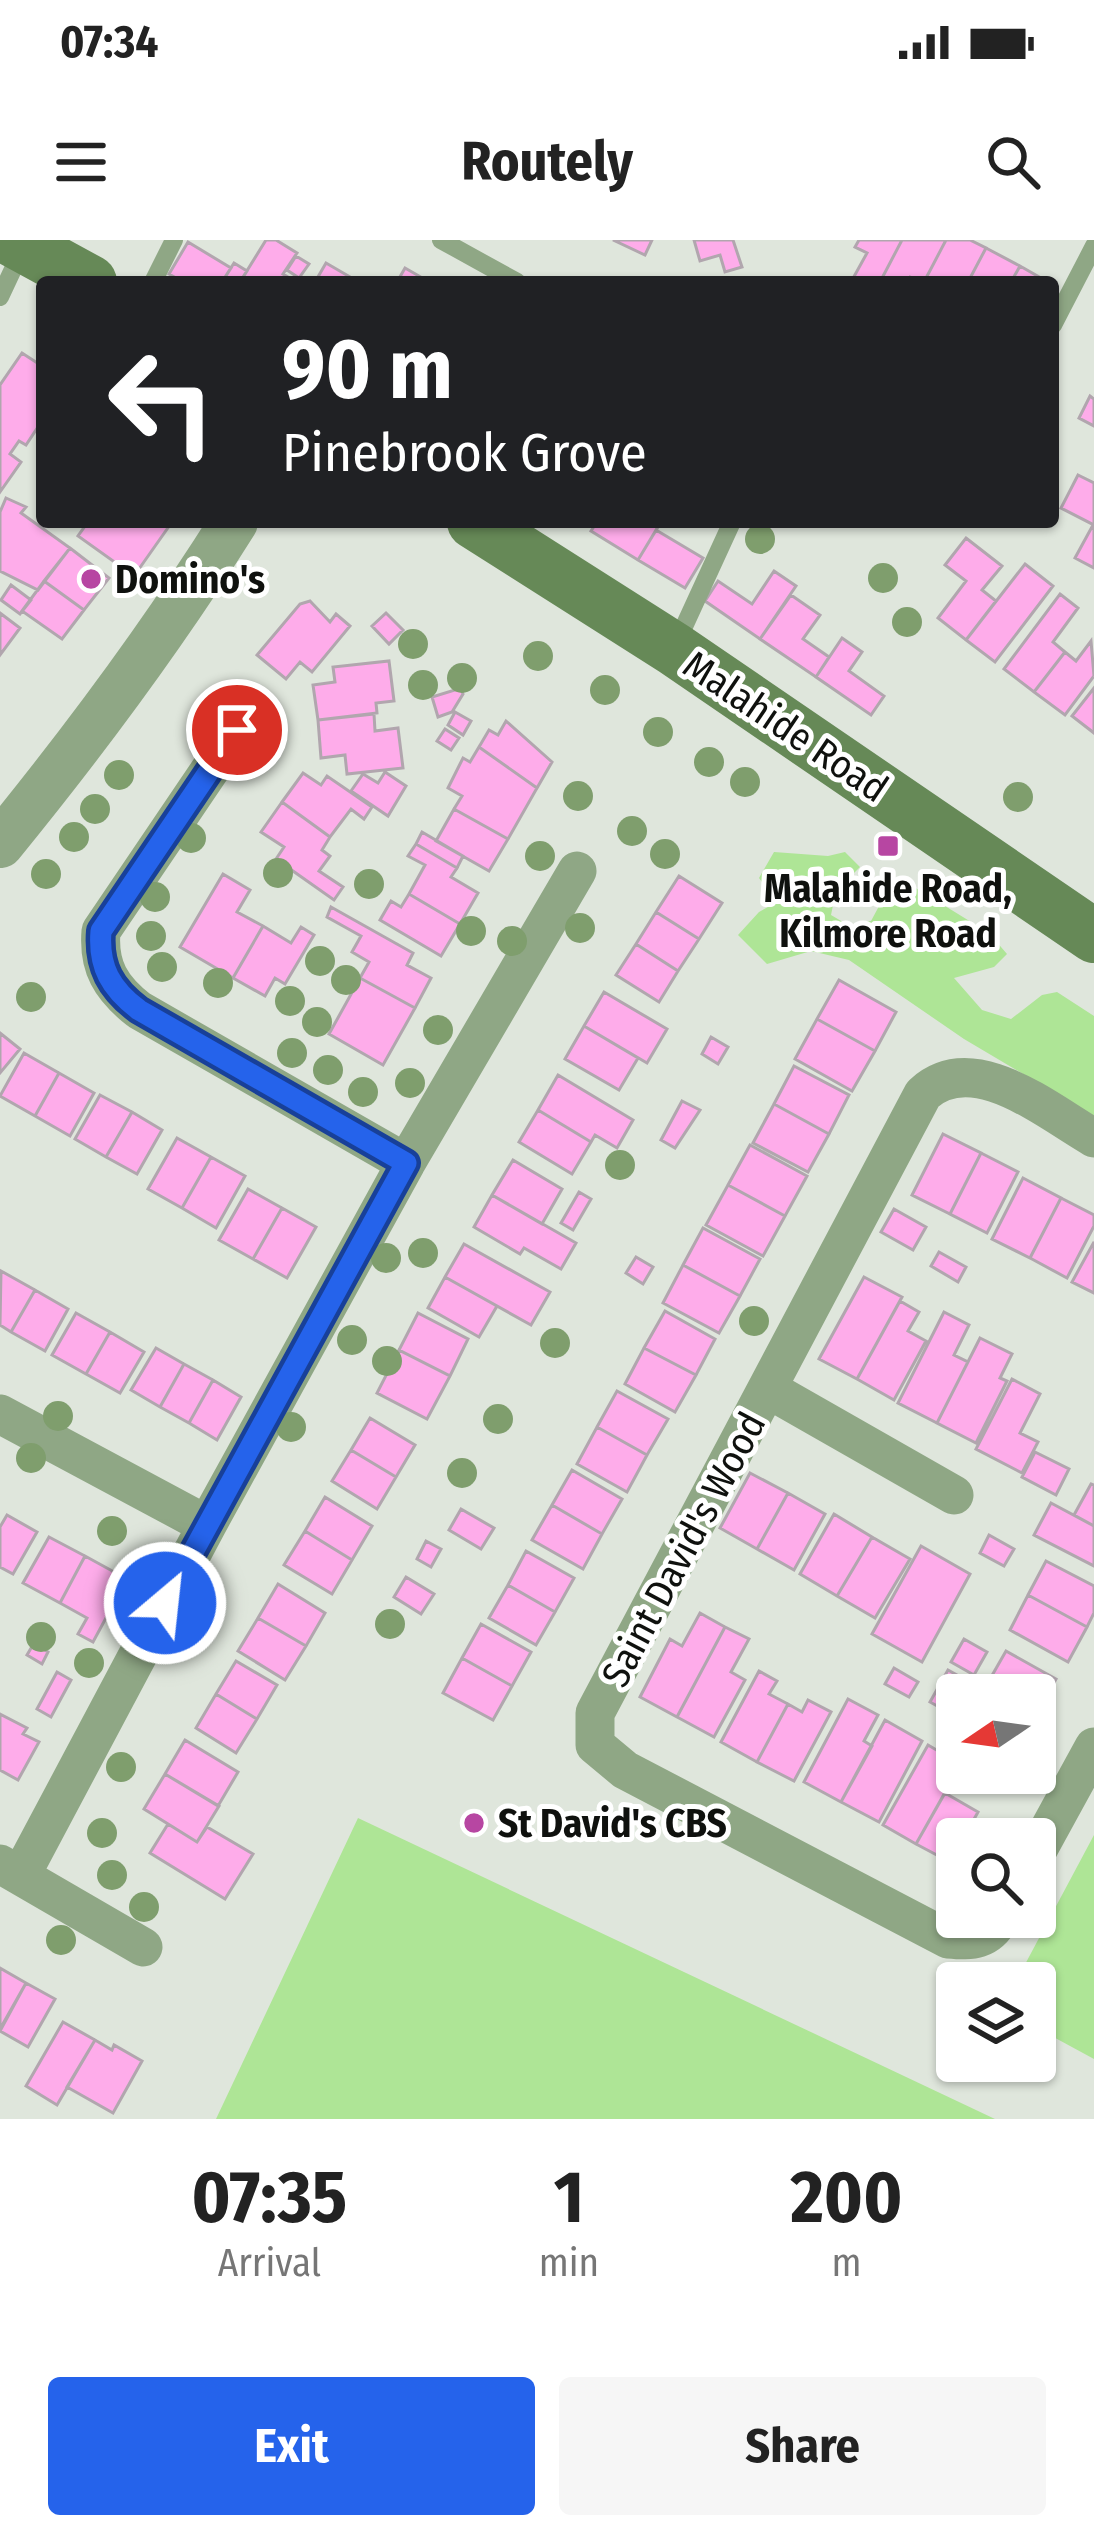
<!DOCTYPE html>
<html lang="en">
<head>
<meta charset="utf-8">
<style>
  :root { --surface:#fff; --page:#f6f6f6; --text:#222; --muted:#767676; --accent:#2563eb }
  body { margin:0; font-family:"Fira Sans Condensed",sans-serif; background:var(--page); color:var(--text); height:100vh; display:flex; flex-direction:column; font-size:45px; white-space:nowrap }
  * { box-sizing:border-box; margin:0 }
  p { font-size:39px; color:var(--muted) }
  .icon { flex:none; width:66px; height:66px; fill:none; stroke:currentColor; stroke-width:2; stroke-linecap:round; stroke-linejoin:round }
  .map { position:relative; height:1879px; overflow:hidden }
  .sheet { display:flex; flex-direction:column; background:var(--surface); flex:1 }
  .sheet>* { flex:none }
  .banner { position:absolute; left:36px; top:36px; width:1023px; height:252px; border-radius:12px; box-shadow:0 3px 9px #0004; background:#202124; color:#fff; overflow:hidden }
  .needle { width:78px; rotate:257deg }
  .controls { position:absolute; left:936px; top:1434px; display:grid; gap:24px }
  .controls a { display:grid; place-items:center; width:120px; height:120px; border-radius:12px; background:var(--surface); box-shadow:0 3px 9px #0004; font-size:60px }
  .pin { position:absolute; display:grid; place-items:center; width:102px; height:102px; color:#fff; margin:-51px; border:6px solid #fff; border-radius:50%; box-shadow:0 3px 12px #0007 }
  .me { position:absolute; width:132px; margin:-66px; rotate:28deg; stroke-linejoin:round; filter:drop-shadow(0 0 9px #0008) }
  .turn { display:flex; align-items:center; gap:42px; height:252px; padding:0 48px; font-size:54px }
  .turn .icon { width:156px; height:156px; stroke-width:2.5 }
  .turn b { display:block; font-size:84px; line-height:102px }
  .eta { display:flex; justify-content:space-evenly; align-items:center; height:204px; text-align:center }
  .eta b { font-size:72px; font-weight:700; line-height:84px }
  .primary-button { display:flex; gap:24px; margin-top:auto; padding:24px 48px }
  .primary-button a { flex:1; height:138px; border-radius:12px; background:var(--accent); color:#fff; font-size:48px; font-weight:700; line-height:138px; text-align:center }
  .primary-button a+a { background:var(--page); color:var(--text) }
  .status { display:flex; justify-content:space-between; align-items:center; height:84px; padding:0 60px; background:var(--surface); direction:ltr }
  .status svg { height:33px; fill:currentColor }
  header { display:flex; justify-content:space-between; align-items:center; height:156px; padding:0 48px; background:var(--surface); font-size:54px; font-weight:700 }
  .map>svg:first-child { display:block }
  .green { fill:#aee596 }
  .building { fill:#feacea; stroke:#b1a6ae; stroke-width:3 }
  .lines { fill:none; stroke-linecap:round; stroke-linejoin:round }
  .service { stroke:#8fa785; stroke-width:18 }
  .minor { stroke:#8fa785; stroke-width:39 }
  .tertiary { stroke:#8fa785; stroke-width:48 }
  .secondary { stroke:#668957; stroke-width:54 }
  .tree { fill:#7f9e6d }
  .route-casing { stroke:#184099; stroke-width:30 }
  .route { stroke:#2563eb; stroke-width:21 }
  .poi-dot { fill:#b746a2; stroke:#fff; stroke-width:4.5 }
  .labels { text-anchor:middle; stroke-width:10; stroke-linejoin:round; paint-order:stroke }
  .poi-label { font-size:39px; font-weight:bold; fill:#0f110e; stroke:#fff; text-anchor:start }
  .street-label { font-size:39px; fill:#0f110e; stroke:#fff }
</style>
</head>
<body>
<div class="status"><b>07:34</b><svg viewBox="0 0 49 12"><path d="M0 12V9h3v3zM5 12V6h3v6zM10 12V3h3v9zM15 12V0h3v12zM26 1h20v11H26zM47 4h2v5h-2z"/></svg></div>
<header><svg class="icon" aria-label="menu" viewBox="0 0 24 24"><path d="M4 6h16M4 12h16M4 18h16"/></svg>Routely<svg class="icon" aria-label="search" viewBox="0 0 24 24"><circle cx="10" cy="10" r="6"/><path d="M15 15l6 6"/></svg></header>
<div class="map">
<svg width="1094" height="1879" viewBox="0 0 1094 1879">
  <rect width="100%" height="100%" fill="#dfe6dc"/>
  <path class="green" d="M774,612L828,616L845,612L860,627L836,651L831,675L848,685L871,681L885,655L906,642L989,693L1007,714L994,727L954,738L982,770L1011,779L1042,755L1057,752L1094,776V876L964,799L849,720L811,711L767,724L738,695L759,672L777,662L759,638Z
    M358,1578L995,1879H216Z
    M1094,1595V1819L1035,1787V1743H1015Z"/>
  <path class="building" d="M266,0H276L297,13L283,34L296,42H240Z
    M613,0H652L645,15Z
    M694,0H733L742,27L725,32L720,15L700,21Z
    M859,0H902L880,42H851L867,13L855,7Z
    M902,0H946L924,42L910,37L907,42H880Z
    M946,0H970L986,8L968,42H924Z
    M188,2L231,28L222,42H183L169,34Z
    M986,8L1020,26L1011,42H968Z
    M296,16L309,24L299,38L287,30Z
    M234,23L247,31L240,42H222Z
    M326,23L357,41L356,42H315Z
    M1020,26L1048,42H1011Z
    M405,28L426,40L425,42H397Z
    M22,113L42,126V190L38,187L26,205L19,201L10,214L21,222L0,252V145Z
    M1090,156L1094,159V186L1079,178Z
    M1078,235L1094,243V285L1061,268Z
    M6,258L26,267L21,273L70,308L38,350L0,331V272Z
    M88,282H172L134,336L78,296Z
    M597,282H661L638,320L591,291Z
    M1093,285H1094V328L1075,318Z
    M656,290L703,318L685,348L638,320Z
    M966,298L1002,326L982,350L996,361L966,400L938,378L966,341L945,325Z
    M70,308L109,338L84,370L44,341Z
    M1025,324L1053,346L995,422L966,400Z
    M774,331L796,346L760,399L705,361L718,341L752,364Z
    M44,341L84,370L62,399L22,371Z
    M11,345L31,360L20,374L1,360Z
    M1060,354L1078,368L1053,402L1065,412L1034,452L1004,429Z
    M791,355L820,375L803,399L829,417L816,437L760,399Z
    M310,361L330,382L336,374L350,386L312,432L300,422L286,439L257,415L300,364Z
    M0,373L20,388L0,415Z
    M386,373L403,390L389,404L372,386Z
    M842,398L862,412L849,431L884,456L871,475L816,437Z
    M1091,401L1094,436L1065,475L1034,452L1065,412L1076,421Z
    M389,421L394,461L376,463L377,473L318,480L313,445L335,442L333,427Z
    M461,448L463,454L452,472L438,477L432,457Z
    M1094,448V493L1072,476Z
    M455,472L471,481L463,495L448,485Z
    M374,474L375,491L398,488L403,528L347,534L345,515L321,518L318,480Z
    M506,481L552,522L537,548L479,507L489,490L498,495Z
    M445,489L459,498L451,510L437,501Z
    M479,507L537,548L508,599L454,569L462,556L448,548L463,518L470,522Z
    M385,532L406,546L388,576L351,551L363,534L378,543Z
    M303,533L321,545L327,536L372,567L364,579L351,569L330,597L282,562Z
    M282,562L330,597L322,610L330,616L319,631L343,647L334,660L276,619L284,607L261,592Z
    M454,569L508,599L489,631L436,601Z
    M422,592L463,616L457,628L416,604Z
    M416,604L457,628L451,637L478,653L460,684L409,654L425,625L408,616Z
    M223,634L250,650L237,672L263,686L233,738L180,707Z
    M679,636L722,663L699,699L656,672Z
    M409,654L460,684L441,716L380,680L391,661L401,667Z
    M331,667L413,713L407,725L431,738L415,768L360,738L369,722L352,712L361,696L327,677Z
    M656,672L699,699L678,731L636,704Z
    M263,686L291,703L301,687L314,695L285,744L275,738L265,756L233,738Z
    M636,704L678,731L659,762L616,735Z
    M360,738L415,768L383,825L329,794Z
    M839,740L896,772L875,811L817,779Z
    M604,752L667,789L647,823L584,786Z
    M817,779L875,811L852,851L795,819Z
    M584,786L638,818L619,850L565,819Z
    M0,793L20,809L0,833Z
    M711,797L728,807L718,824L702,814Z
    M24,813L59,833L35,876L0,856Z
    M794,826L849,855L829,894L774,864Z
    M59,833L94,853L70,896L35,876Z
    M558,835L633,880L617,908L595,895L591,902L538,870Z
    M100,855L132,872L106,917L75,899Z
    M682,861L700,870L675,908L661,900Z
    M774,864L829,894L808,932L753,903Z
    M538,870L591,902L572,934L519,902Z
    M132,872L162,890L137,934L106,917Z
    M943,894L981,913L950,974L912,955Z
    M177,898L211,917L182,968L148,949Z
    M750,905L807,936L785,976L728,945Z
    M981,913L1018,932L987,993L950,974Z
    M211,917L245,936L216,988L182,968Z
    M513,920L562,949L542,984L492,955Z
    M1023,938L1061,958L1030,1018L992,999Z
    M728,945L785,976L763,1016L706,985Z
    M248,949L282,968L253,1019L219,1000Z
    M579,952L591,959L573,990L561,983Z
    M492,955L576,1003L561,1029L524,1008L520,1014L474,987Z
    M1061,958L1094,975V986L1067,1038L1030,1018Z
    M282,968L316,987L287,1038L253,1019Z
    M894,969L926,987L913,1010L881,992Z
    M703,988L760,1019L740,1056L683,1025Z
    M1094,1002V1053L1072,1042Z
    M464,1004L550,1052L531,1085L445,1037Z
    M939,1012L966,1027L958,1042L931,1026Z
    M636,1017L653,1027L643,1044L626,1033Z
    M683,1025L740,1056L719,1093L663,1063Z
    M1,1031L35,1050L11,1092L0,1085Z
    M445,1037L497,1066L479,1097L428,1068Z
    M864,1037L902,1057L857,1139L819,1119Z
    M35,1050L68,1069L45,1111L11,1092Z
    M900,1061L919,1072L908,1091L926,1101L894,1160L857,1139Z
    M665,1071L715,1099L696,1135L644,1108Z
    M944,1072L969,1085L954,1115L968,1122L937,1183L898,1163Z
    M76,1073L110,1092L86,1134L52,1115Z
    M418,1073L468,1099L450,1136L399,1110Z
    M110,1092L144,1112L120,1153L86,1134Z
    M980,1098L1012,1114L1000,1138L1007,1141L976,1203L937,1183Z
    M156,1108L184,1124L160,1167L131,1150Z
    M644,1108L696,1135L675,1172L625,1144Z
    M399,1110L450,1136L427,1179L377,1153Z
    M184,1124L213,1140L189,1183L160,1167Z
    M1012,1139L1040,1154L1020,1193L1038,1202L1022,1233L976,1209Z
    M213,1140L241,1157L217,1200L189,1183Z
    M617,1151L668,1179L647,1215L597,1187Z
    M370,1178L415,1205L396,1237L351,1210Z
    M597,1187L647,1215L627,1252L577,1224Z
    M351,1210L396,1237L377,1269L332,1241Z
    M1035,1212L1069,1229L1056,1255L1022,1237Z
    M572,1230L622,1259L602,1294L552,1265Z
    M750,1233L788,1253L757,1309L720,1288Z
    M1091,1244L1094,1245V1286L1074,1275Z
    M788,1253L825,1274L794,1330L757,1309Z
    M325,1257L372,1286L352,1320L305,1291Z
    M1051,1263L1094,1286V1326L1034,1295Z
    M552,1265L602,1294L583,1329L532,1300Z
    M461,1269L494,1288L481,1309L449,1290Z
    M834,1274L872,1297L837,1356L800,1334Z
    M7,1275L37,1292L13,1334L0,1327V1287Z
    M305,1291L352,1320L332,1354L284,1325Z
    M989,1295L1014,1309L1004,1326L980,1313Z
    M49,1297L85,1316L60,1363L23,1343Z
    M872,1297L910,1319L875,1378L837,1356Z
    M426,1301L441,1309L431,1327L417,1319Z
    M921,1306L970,1334L922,1422L872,1394Z
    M526,1311L574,1338L555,1372L508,1345Z
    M85,1316L127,1339L93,1402L78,1394L87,1378L60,1363Z
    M1046,1321L1094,1346V1373L1087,1387L1028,1355Z
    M406,1337L434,1354L421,1374L394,1357Z
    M278,1344L325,1373L306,1406L258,1378Z
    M508,1345L555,1372L536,1405L489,1378Z
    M1028,1355L1087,1387L1068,1422L1010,1390Z
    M700,1373L725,1387L677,1477L640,1457L670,1399L682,1406Z
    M258,1378L306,1406L285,1440L238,1411Z
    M481,1384L531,1412L512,1446L462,1418Z
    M725,1387L749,1399L731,1432L745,1440L714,1497L677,1477Z
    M964,1399L987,1412L974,1435L951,1422Z
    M34,1403L48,1412L42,1424L27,1415Z
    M1006,1411L1056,1439L1036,1474L1035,1455H1003L986,1446Z
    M462,1418L512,1446L493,1480L443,1453Z
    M236,1421L277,1445L257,1479L216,1454Z
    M894,1428L918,1442L909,1457L885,1444Z
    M948,1430L975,1445L970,1455H957V1477L930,1462Z
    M759,1431L777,1441L769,1454L788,1464L757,1522L721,1502Z
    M57,1432L71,1440L51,1477L37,1469Z
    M216,1454L257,1479L236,1513L196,1488Z
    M848,1459L878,1475L864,1501L872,1506L841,1562L804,1542Z
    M808,1460L831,1472L794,1541L757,1522L788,1464L802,1472Z
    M0,1474L27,1488L23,1494L39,1502L18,1540L0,1530Z
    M885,1480L922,1501L879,1582L841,1562Z
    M185,1500L238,1532L218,1566L165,1534Z
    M928,1505L957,1522V1531L916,1604L883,1585Z
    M165,1534L219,1566L197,1602L144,1569Z
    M945,1553L978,1572L963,1599H957V1610L950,1622L916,1604Z
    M168,1584L197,1602L207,1587L253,1614L225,1659L150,1613Z
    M0,1728L26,1743L0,1789Z
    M26,1743L55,1759L28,1807L0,1791Z
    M63,1782L95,1800L57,1865L26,1846Z
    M95,1800L112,1810L114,1805L142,1821L113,1873L67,1847Z"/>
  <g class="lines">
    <path class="service" d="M441,0L517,42
      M153,42L174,0
      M0,57L22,10
      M1053,85L1094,6
      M676,404L732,282"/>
    <path class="minor" d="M237,490L101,691C98,727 111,748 139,770L406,923
      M768,1149L954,1255
      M0,1174L207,1285
      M1035,1615L1094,1507
      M0,1624L143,1707
      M21,1635L207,1285L406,923L577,631
      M1001,1677C988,1701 973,1701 948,1699L625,1530L595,1505V1473L923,854C973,808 1047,871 1094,898"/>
    <path class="tertiary" d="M0,604C85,500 163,395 234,282"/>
    <path class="secondary" d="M13,0L90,42
      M474,282L674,409L1094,696"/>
  </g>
  <g class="tree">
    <circle cx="760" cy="299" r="15"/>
    <circle cx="883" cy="338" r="15"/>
    <circle cx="907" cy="382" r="15"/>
    <circle cx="413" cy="404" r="15"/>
    <circle cx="538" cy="416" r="15"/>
    <circle cx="462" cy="438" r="15"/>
    <circle cx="423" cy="445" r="15"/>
    <circle cx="605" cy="450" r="15"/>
    <circle cx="658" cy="492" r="15"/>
    <circle cx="709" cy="522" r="15"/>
    <circle cx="119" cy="535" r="15"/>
    <circle cx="745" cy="542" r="15"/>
    <circle cx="578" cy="556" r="15"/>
    <circle cx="1018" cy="557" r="15"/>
    <circle cx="95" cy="569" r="15"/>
    <circle cx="632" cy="591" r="15"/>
    <circle cx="74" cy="597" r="15"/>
    <circle cx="191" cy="598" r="15"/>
    <circle cx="665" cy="614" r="15"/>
    <circle cx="540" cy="616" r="15"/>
    <circle cx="278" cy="633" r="15"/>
    <circle cx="46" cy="634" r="15"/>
    <circle cx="369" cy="644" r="15"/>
    <circle cx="155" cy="657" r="15"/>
    <circle cx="580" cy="688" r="15"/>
    <circle cx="471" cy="691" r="15"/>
    <circle cx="151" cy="696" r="15"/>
    <circle cx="512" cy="701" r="15"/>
    <circle cx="320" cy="721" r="15"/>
    <circle cx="162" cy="727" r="15"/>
    <circle cx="346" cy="740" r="15"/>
    <circle cx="218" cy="743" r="15"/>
    <circle cx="31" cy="757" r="15"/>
    <circle cx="290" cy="761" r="15"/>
    <circle cx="317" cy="782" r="15"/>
    <circle cx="438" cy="790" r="15"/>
    <circle cx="292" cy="813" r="15"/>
    <circle cx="328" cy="830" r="15"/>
    <circle cx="410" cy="843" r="15"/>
    <circle cx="363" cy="852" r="15"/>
    <circle cx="620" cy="925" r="15"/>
    <circle cx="423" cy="1013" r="15"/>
    <circle cx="386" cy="1018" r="15"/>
    <circle cx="754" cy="1081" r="15"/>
    <circle cx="352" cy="1100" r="15"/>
    <circle cx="555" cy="1103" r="15"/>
    <circle cx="387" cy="1121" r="15"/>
    <circle cx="58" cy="1176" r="15"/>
    <circle cx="498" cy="1179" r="15"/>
    <circle cx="291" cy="1187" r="15"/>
    <circle cx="31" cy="1218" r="15"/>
    <circle cx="462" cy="1233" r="15"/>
    <circle cx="112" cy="1291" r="15"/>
    <circle cx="390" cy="1384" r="15"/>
    <circle cx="41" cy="1397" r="15"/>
    <circle cx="89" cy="1423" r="15"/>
    <circle cx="121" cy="1527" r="15"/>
    <circle cx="102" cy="1593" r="15"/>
    <circle cx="112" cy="1635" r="15"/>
    <circle cx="144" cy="1667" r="15"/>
    <circle cx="61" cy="1700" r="15"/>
  </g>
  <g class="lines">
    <defs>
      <path id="route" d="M165,1363L406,923L139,770C111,749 98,727 101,691L237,490"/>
    </defs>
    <use href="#route" class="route-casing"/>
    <use href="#route" class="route"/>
  </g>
  <g class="poi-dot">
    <circle cx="91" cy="339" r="12"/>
    <rect x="876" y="594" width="24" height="24" rx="6"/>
    <circle cx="474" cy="1583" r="12"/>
  </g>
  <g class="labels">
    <g class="poi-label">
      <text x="115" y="353">Domino's</text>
      <text x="888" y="662" text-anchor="middle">Malahide Road,<tspan x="888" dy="45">Kilmore Road</tspan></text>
      <text x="498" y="1597">St David's CBS</text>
    </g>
    <g class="street-label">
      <text transform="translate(786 486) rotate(34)" y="14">Malahide Road</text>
      <text transform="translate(683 1309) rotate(-62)" y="14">Saint David's Wood</text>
    </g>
  </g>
</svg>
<div class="controls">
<a><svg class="needle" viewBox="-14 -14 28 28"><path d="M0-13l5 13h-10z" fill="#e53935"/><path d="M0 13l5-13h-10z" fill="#767676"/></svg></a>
<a><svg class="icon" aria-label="search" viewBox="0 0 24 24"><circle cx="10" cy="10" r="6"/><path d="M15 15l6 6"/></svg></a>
<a><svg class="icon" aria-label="layers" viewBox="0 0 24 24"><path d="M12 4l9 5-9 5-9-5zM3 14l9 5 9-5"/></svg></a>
</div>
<div class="pin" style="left:237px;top:490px;background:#d93025"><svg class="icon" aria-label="arrive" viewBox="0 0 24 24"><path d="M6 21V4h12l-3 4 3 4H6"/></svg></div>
<svg class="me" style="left:165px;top:1363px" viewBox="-20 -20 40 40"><circle r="17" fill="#2563eb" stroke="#fff" stroke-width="3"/><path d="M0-11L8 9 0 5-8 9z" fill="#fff"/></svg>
<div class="banner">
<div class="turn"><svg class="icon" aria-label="left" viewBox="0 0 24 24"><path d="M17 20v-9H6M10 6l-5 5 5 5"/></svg><div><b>90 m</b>Pinebrook Grove</div></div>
</div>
</div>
<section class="sheet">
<div class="eta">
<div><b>07:35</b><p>Arrival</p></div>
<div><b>1</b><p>min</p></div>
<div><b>200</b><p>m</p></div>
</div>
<div class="primary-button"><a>Exit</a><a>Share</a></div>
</section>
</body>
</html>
